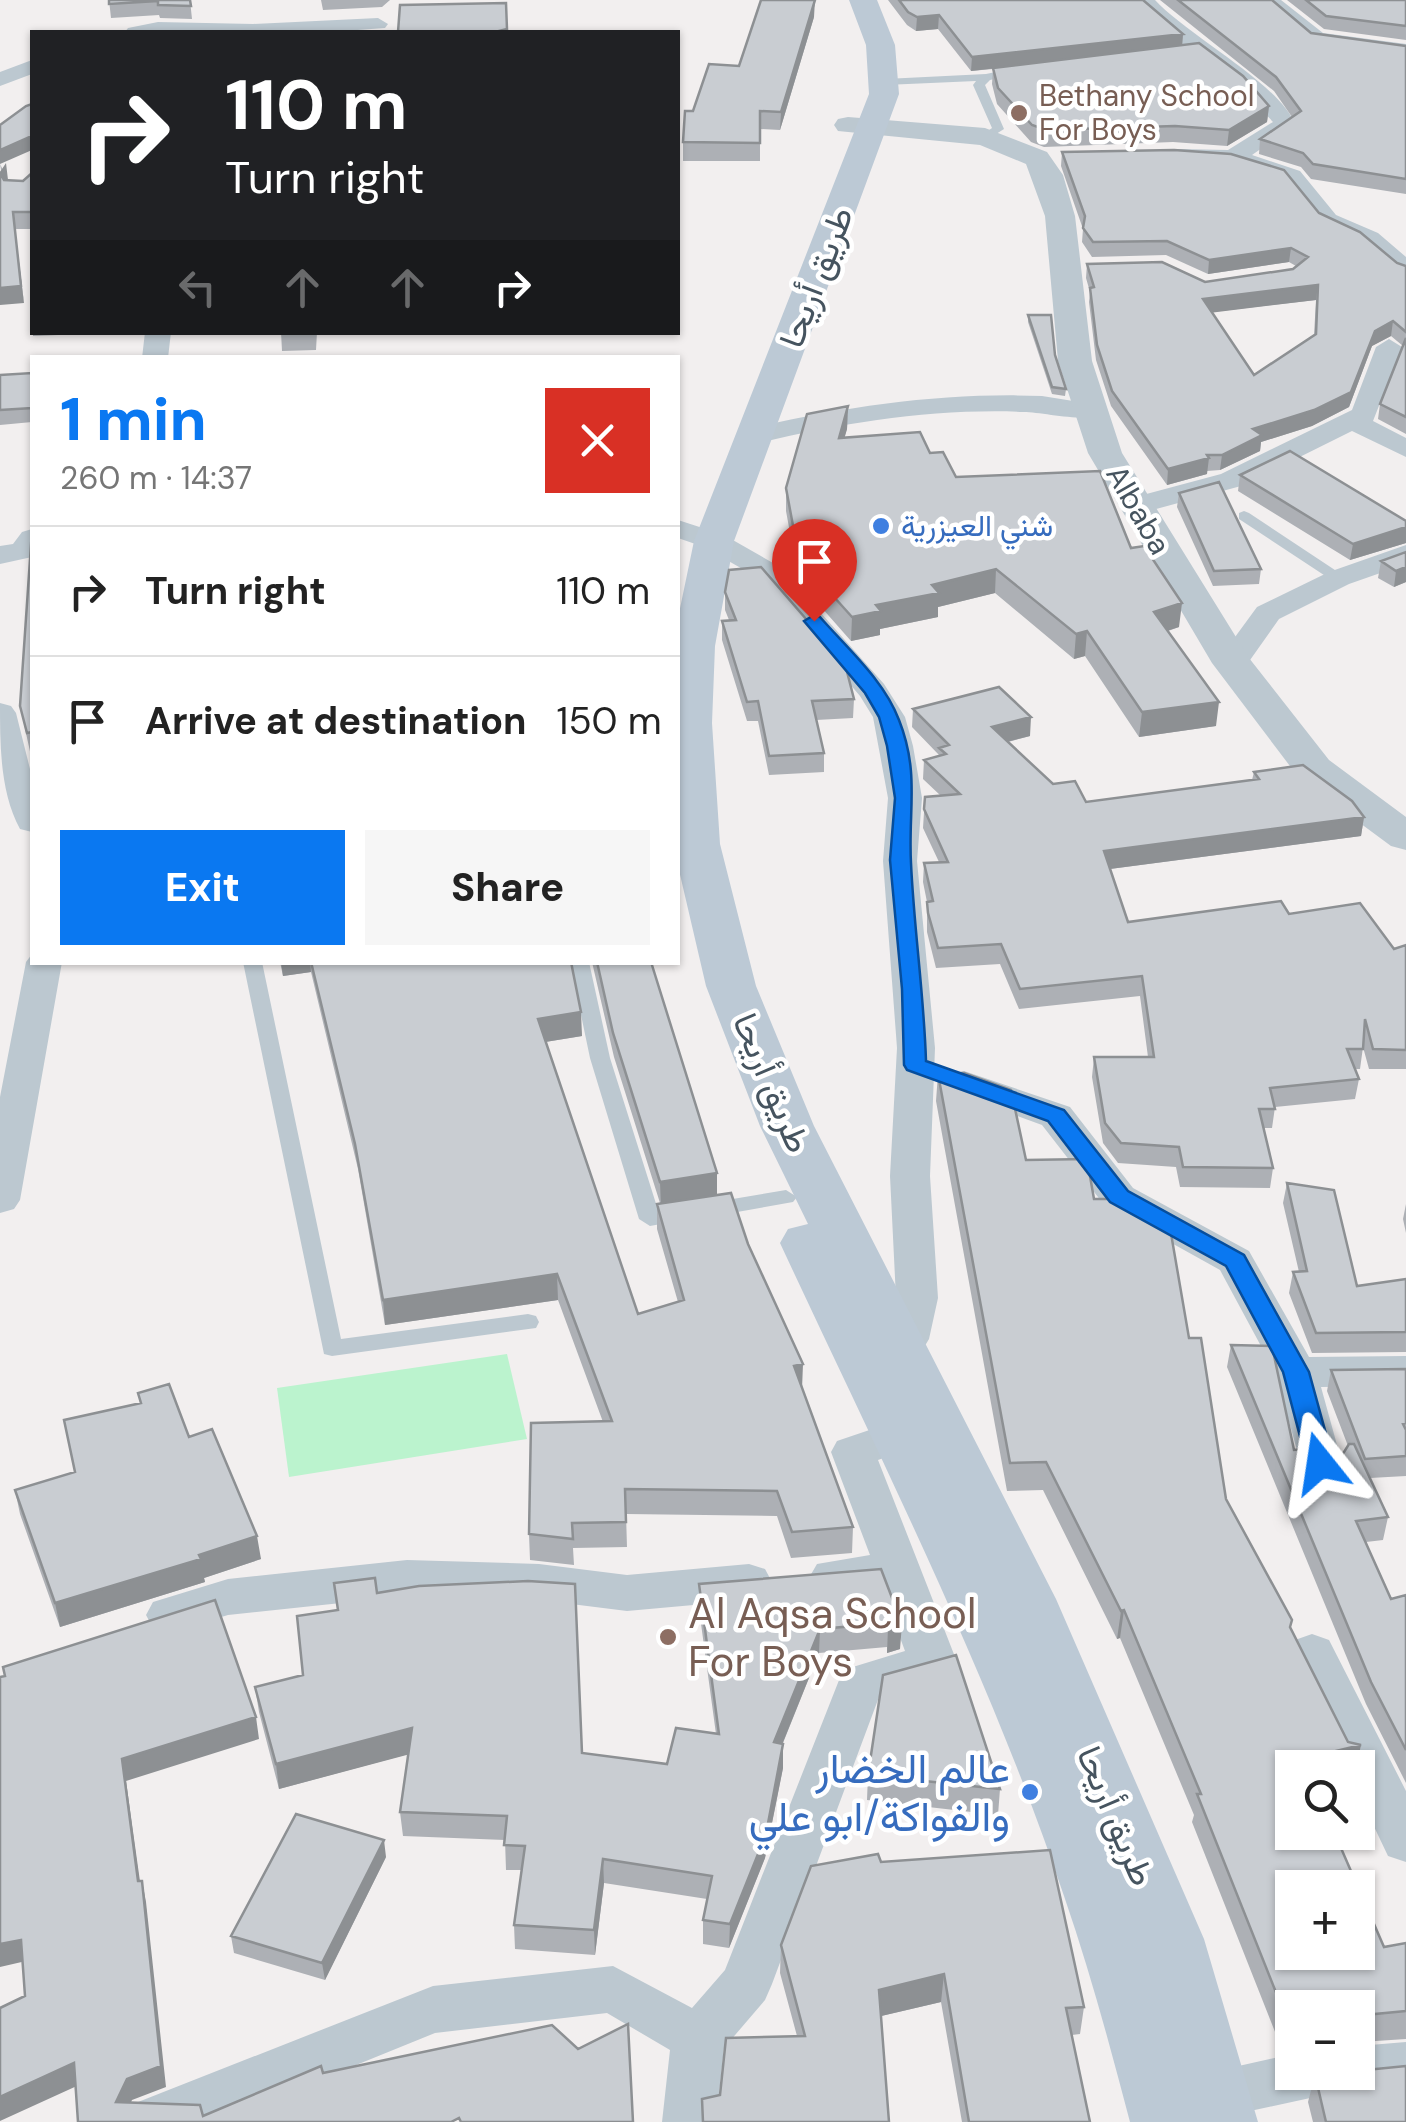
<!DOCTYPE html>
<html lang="en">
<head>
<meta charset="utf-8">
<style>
  :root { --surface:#fff; --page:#f6f6f6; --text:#222; --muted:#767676; --line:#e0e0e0; --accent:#0a78f1 }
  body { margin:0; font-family:"DM Sans",Vazirmatn,sans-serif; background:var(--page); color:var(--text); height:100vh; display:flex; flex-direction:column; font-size:38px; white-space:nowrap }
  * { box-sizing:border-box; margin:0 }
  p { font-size:32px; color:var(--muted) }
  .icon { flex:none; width:55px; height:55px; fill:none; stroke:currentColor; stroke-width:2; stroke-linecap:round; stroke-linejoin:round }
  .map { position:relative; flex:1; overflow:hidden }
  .drawer { position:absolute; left:30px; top:355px; width:650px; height:610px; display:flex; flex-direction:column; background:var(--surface); border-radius:0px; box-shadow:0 2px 8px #0004 }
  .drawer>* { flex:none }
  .hud { position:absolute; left:30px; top:30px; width:650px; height:305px; border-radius:0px; box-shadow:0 2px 8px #0004; background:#202124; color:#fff; overflow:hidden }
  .tools { position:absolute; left:1275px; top:1750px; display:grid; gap:20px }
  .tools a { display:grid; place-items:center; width:100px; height:100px; border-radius:0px; background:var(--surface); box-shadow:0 2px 8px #0004; font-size:50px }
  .pin { position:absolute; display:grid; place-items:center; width:85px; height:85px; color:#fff; margin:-102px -42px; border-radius:50% 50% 50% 0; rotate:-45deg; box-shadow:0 0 10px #0007 }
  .pin .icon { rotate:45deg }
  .me { position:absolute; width:110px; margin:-55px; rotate:345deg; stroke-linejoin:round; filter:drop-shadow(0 0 8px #0008) }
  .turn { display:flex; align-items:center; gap:35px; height:210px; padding:0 30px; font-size:45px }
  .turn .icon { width:130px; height:130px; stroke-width:2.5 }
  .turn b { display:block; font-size:70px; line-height:85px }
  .lanes { display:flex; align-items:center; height:95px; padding:0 30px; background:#0003; justify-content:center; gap:50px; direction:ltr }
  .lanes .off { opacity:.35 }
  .round { display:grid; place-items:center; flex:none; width:105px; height:105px; border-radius:0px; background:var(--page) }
  .summary { display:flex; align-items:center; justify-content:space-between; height:170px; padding:0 30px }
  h1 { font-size:60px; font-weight:800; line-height:75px; color:var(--accent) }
  .primary-button { display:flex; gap:20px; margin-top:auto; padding:20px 30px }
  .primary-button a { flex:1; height:115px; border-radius:0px; background:var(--accent); color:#fff; font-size:40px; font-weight:800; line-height:115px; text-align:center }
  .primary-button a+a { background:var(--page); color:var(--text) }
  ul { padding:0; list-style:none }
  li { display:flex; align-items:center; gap:30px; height:130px; padding:0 30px; border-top:2px solid var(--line) }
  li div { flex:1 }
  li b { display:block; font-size:38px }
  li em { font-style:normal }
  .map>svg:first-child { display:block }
  .green { fill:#bbf3ce }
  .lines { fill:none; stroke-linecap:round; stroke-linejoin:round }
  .service { fill:#bcc8d0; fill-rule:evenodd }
  .minor { fill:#bcc8d0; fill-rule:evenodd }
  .tertiary { fill:#bcc8d0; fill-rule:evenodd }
  .secondary { fill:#bcc9d5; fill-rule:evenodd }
  .wall { fill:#adb0b5; fill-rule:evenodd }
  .shaded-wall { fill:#8d9093 }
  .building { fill:#c9cdd2; stroke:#8d9093; stroke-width:2.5; fill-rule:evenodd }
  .route { fill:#0a78f1; stroke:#064e9d; stroke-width:2.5 }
  .education-dot { fill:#8d6e63; stroke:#fff; stroke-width:4 }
  .shop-dot { fill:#3f7fe0; stroke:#fff; stroke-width:4 }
  .labels { text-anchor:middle; stroke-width:9; stroke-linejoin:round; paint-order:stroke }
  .far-education-label { font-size:30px; fill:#785e54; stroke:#fff; text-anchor:start }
  .far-street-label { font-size:30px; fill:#46545f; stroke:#fff }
  .far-shop-label { font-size:30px; fill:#366cbe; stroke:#fff; text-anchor:start }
  .street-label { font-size:35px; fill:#46545f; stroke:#fff }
  .near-education-label { font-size:42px; fill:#785e54; stroke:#fff; text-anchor:start }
  .near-shop-label { font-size:42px; fill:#366cbe; stroke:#fff; text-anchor:end }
</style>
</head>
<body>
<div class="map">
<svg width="1406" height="2122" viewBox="0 0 1406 2122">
  <rect width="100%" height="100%" fill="#f2efef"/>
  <path class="green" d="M507,1354L527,1439L289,1477L277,1388Z"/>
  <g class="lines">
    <path class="service" d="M1015,68L1019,69V73L990,80L985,85L1004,129L985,141L979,137L992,128L973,85L976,81L885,85L879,82L885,79L986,74Z
      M1244,511L1249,513L1347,578L1345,581H1333L1239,519V513Z
      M243,962H262L341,1339L528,1314L536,1316L539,1322L536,1328L332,1356L324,1354Z
      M570,962H589L610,1058L658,1210L688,1209L691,1214L688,1219L650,1226L639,1219L590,1058Z
      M786,1190L797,1197L793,1202L709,1217L698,1210L709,1203Z"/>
    <path class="minor" d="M1134,0H1155C1187,35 1283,86 1295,125L1252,155L1300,171L1336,215L1378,233L1406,257V277L1397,275L1360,243L1320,225L1284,181L1233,164L1178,159L1175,154L1178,149L1228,150L1273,122C1232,75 1172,50 1134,0Z
      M1259,0H1281L1323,33L1406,44V56L1310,43Z
      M378,18L388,24L385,28L330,32H125L128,28L158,22L253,24Z
      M32,60V74L0,86V72Z
      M145,332H171L168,358H142Z
      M1389,339L1402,347L1373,421L1406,438V457L1352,431L1241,486L1134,515L1124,512L1120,506L1124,500L1221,474L1352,410L1376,347Z
      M1042,396L1092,404L1105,412C1095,425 1043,412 1024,412C936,408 840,423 755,444L741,436L745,430C840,407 944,392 1042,396Z
      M678,520L724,535L780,567L884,684L905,717L913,746L922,798L917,861L935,1048L930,1176L938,1298L929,1339L923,1349L884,1368L869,1364L863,1353L869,1342L889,1331L896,1298L890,1176L897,1048L883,861L888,798L873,717L860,696L760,579L704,547L678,538Z
      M32,529V557L0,564V546L13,544L22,532Z
      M1406,545V564L1349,584L1279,619L1243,670H1221L1216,663L1257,607L1329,572Z
      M0,703L11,706L16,713L32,777V832L20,829C0,792 0,746 0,703Z
      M32,954V962H62L20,1200L14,1209L0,1213V1097L26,962Z
      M964,1071L1070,1107L1133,1188L1249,1251L1309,1357L1406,1356V1386L1321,1387L1342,1463L1336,1475L1320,1479L1304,1475L1275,1372L1220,1270L1105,1206L1042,1125L951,1092L945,1083L951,1074Z
      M899,1420L914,1425L921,1436L914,1447L878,1460L957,1662L950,1675L879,1697L772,1984L765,2000L724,2048L716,2122H662L670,2050L607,2013L435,2033L216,2122H125L133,2104L433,1986L613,1966L692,2008L725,1970L843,1670L905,1651L882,1589L833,1594L817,1588L810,1576L817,1564L870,1555L831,1452L837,1441Z
      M407,1560L539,1564L627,1575L749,1564L765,1569L772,1582L765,1595L749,1600L627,1611L539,1600L407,1596L228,1615L169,1633L153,1628L146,1615L153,1602L228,1579Z
      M1312,1634L1329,1640L1406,1791V1862L1388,1856L1358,1793V1768H1345L1288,1653L1295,1640Z
      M1406,2042V2090L1358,2094L1347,2090L1213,2119L1194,2112L1186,2094L1194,2076L1292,2054V2072H1358V2046Z"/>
    <path class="tertiary" d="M848,117L985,128L1047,152L1063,175L1075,216L1092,361L1122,453L1249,658L1329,760L1406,817V850L1391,846L1299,778L1212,663L1088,453L1058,361L1045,216L1026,164L980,145L838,131L834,125L838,119Z"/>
    <path class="secondary" d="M849,0H877L895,45L899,94L734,541L715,646L712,723L720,844L756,986L814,1126L1056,1599L1204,1939L1258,2122H1130C1110,2046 1090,1971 1064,1896C988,1671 880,1458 780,1243L788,1229L808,1224L760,1126L706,986L678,866V618L694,541L869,94L866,45Z"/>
  </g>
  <path class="wall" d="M109,0H190L192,19L160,18L159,15L111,18Z
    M321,0H390L382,7L323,10Z
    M888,0H1143L1183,34L1182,45L1269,106L1267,122L1227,146L1173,142L1044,147L1031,142L997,104L992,84L993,69L971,71L938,29L916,31L907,25Z
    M1160,0H1272L1311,33L1406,46V194L1311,179L1301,167L1259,154L1260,139L1292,117L1274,91Z
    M1287,0H1406V40L1324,29Z
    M814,17L780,130L760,129V161H683V142L693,111L739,66Z
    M1062,152L1319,213L1397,263L1406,266V434L1378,419L1380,404L1403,346L1391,336L1372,346L1349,407L1312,426L1261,442L1260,451L1220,470L1207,471V474L1167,485L1111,406L1096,360L1089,302L1090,292L1086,278L1087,264L1205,282L1293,269L1296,266L1289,262L1208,274L1166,255L1092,257L1082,242L1083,229L1061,166ZM1316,300L1314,335L1254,375L1212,312Z
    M0,164L8,180L23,181L32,173V171V229H15L24,303Z
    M1028,315L1055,355L1066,389L1065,396L1052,394L1028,322Z
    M33,332H134L33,336Z
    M281,332H317L316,350L282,351Z
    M32,373V422L0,425V375Z
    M848,406L847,429L844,438L930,453L956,477L1131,548L1179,627L1168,631L1216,726L1139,737L1085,656L1074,659L995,593L938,607V617L880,629V635L851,641L799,582L786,511V488Z
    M1240,475L1406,521V543L1350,560L1238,491Z
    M1179,493L1261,569L1259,584L1213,586L1177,507Z
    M32,530V756H31L20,706Z
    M1406,552V582L1394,587L1378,578L1381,561Z
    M725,592L854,699L853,718L816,720L824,753V772L769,775L758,721H747L722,640V621L729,620L725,610Z
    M913,709L1030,736L1008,742L1053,784L1086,802L1252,780L1254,772L1364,817L1361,836L1110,869L1128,922L1289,914L1394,949L1406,945V1069H1369L1363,1047L1360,1069H1355L1359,1079L1355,1099L1275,1107L1272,1128H1264L1273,1168L1270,1188L1180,1187L1176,1167L1118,1163L1103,1143L1092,1077L1094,1057H1148L1140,996L1019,1009L1000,964L936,968L927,932V902L923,882L924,863L939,862L923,828L925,797L941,796L923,779L924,760L939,756V755L912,727Z
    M280,962H571L582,1036L545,1042L638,1314L678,1302L657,1229V1204L660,1203L614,1057L592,962H651L717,1195L748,1244L853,1527L852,1553L791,1558L777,1516L626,1514L627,1547L573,1548L574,1565L530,1560L529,1534L603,1422L558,1300L385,1325L358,1169L311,972L283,976Z
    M938,1074L1026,1160L1094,1199L1189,1338L1226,1499L1291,1627L1292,1768L1384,1947L1406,1943V2039L1361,2042L1358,2056V2008H1292V2051L1283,2052L1192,1822L1194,1815L1120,1638L1117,1639L1043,1490L1007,1491L936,1101Z
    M1287,1183L1357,1286L1406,1279V1352L1312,1353L1289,1293L1293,1272H1299L1283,1203Z
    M1406,1204V1233L1403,1219Z
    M1231,1345L1294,1450L1307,1457L1325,1461L1341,1457L1348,1446L1327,1391L1331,1370L1406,1369V1476L1370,1478L1388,1517L1383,1540L1366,1542L1391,1599L1406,1595V1783L1366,1704L1227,1367Z
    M138,1393L189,1437L261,1559L204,1578L205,1582L60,1627L20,1514L15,1490L75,1472L140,1403Z
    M881,1569L900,1649L887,1653V1647L819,1653L783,1743V1768L765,1858L729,1948L703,1944V1920L707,1899L604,1883L595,1955L515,1949L514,1925L522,1870H506L505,1840L403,1836L400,1812L408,1754L279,1789L259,1712L255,1687L303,1675L338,1610L377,1593L582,1753L667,1764L716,1734L699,1609V1584Z
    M868,1775L1000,1789L998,1815L867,1800Z
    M386,1857L325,1980L234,1953L231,1936Z
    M881,1862L1084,2007L1080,2034L1072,2035L1090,2122H962L941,2002L881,2016L720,2095L797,2036L780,1973L781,1945Z
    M1315,2075L1406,2122H1313L1308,2102Z"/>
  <path class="shaded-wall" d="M815,0L814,17L780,130L781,112Z
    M939,15L938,29L916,31L917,17Z
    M1183,34L1182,47L971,71L972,57Z
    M1269,106L1267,122L1227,146L1229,130Z
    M32,136V150L0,164V150Z
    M6,163L8,180L2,189L0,172Z
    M15,229L24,303L0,305V288Z
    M1291,248L1289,262L1208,274L1209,260Z
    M1318,285L1316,300L1201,314L1203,299Z
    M1393,321L1391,336L1372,346L1349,407L1312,426L1261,442L1260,451L1220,470L1222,455L1375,331Z
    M848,406L847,429L838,461L839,438Z
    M1209,458L1207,474L1167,485L1168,469Z
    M1406,527V543L1350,560L1353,544Z
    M1406,567V582L1394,587L1396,571Z
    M996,569L995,593L938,607V617L880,629V635L851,641L852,617L876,605L932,585Z
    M1182,603L1179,627L1151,636L1154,612Z
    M1087,631L1085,656L1074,659L1076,634Z
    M1219,702L1216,726L1139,737L1142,712Z
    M1031,717L1030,736L991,746L992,727Z
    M1364,817L1361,836L1102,870L1104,851Z
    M281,962H310L311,972L283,976Z
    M581,1012L582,1036L539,1043L538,1019Z
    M717,1173V1198L661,1207L660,1182Z
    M557,1274L558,1300L385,1325L383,1300Z
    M803,1364L802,1389L794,1366Z
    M257,1536L261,1559L204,1578L205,1582L60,1627L55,1603Z
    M1124,1610L1120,1638L1117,1639L1121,1611Z
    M902,1624L900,1649L887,1653L888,1628Z
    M820,1629L819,1653L773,1767L774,1742Z
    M256,1717L259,1739L126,1781L143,1903L138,1881L122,1759Z
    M412,1728L414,1753L279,1789L276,1764Z
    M783,1744V1768L765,1858L729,1948L730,1924Z
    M1361,1745L1356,1768H1300L1302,1759Z
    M384,1840L386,1857L325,1980L322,1963Z
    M603,1859L604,1883L595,1955L594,1930Z
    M142,1881L146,1902L166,2087L132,2100L122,2122L116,2102Z
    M21,1940L26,1961L0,1967V1944Z
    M944,1974L941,2002L877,2017L879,1990Z
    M74,2063L79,2085L0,2121V2097Z"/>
  <path class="building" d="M109,0H190L191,6L158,5V1L109,4Z
    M761,0H815L781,112L760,111V143L683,142L685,111H693L709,64L739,66Z
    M899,0H1143L1183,34L972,57L939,15L917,17L908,12Z
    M1178,0H1272L1311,33L1406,46V179L1313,164L1303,153L1260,139L1301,111L1276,77Z
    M1306,0H1406V26L1326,16Z
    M506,3L507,29L495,32H398L400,5Z
    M1199,43L1243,76L1269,106L1229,130L1175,126L1046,130L1032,125L998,88L993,68Z
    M32,104V136L0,150V125L26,106Z
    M1174,150L1231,154L1284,170L1319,213L1360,232L1397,263L1406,266V332L1393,321L1375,331L1351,392L1314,410L1253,429L1262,435L1222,455H1207L1209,458L1168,469L1112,391L1097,345L1090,288L1094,287L1087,264L1162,262L1205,282L1293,269L1308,257L1291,248L1209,260L1167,241L1093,242L1083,228L1085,216L1062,152ZM1318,285L1316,334L1254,375L1203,299Z
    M32,171V212H13L21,286L0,288V173L4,180L23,181L32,173Z
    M1028,315H1051L1055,355L1066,389L1052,387Z
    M1406,338V417L1380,404Z
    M32,373V408L0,410V375Z
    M848,406L839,438L920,432L930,453L943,452L956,477L1100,471L1131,548L1144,546L1182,603L1154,612L1219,702L1142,712L1087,631L1076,634L996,569L932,585L939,593L876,605L881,611L852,617L799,558L786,488L807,414Z
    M1290,451L1406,521V527L1353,544L1240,475Z
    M1219,482L1261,569L1214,571L1179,493Z
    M32,530V732L27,733L20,706Z
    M1406,552V567L1396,571L1381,561Z
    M761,567L845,664L854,699L812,701L824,753L769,756L758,701L747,702L722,621L736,620L725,592L729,570Z
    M999,687L1031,717L992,727L1053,784L1075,781L1086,802L1259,779L1254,772L1303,765L1352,801L1364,817L1104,851L1128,922L1281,901L1289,914L1360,903L1394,949L1406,945V1050L1373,1049L1365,1019L1363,1049H1347L1359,1079L1270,1088L1275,1109H1259L1273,1168L1183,1167L1179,1147L1121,1143L1105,1123L1094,1057H1154L1142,976L1020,989L1001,944L938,948L928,913L927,902L933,901L924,863L948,862L924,809L925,797L960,794L924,760L946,754L939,748L949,745L913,709Z
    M311,962H571L581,1012L538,1019L638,1314L684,1300L657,1204L731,1193L748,1244L803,1364L794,1366L853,1527L792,1532L777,1491L625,1489L626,1522L572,1523L573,1539L529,1534L531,1423L612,1421L557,1274L383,1300L355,1144Z
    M597,962H651L717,1173L660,1182L613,1033Z
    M964,1073L1011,1090L1026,1160L1087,1159L1094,1199H1137L1168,1216L1189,1338H1201L1226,1499L1292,1620L1290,1627L1348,1742L1361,1745L1302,1759L1306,1768H1292V1832H1334L1384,1947L1406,1943V2011L1365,2015L1361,2041H1358V2008H1292V2024L1289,2025L1197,1794H1201L1124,1610L1121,1611L1046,1462L1010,1463L938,1074ZM1292,1888H1358V1952H1292Z
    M1287,1183L1334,1190L1357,1286L1406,1279V1332L1316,1333L1293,1272L1307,1271Z
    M1231,1345L1272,1346L1294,1450L1303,1449L1307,1457L1325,1461L1341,1457L1349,1444H1354L1388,1517L1356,1521L1391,1599L1406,1595V1750L1371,1682Z
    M1406,1369V1423L1403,1424L1406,1430V1456L1365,1459L1331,1370Z
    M169,1384L189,1437L212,1429L257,1536L199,1555L201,1559L55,1603L15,1490L75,1472L64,1420L141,1403L138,1393Z
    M881,1569L902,1624L888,1628L889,1623L820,1629L774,1742L783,1744L766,1834L730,1924L703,1920L712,1876L603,1859L594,1930L514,1925L525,1846L504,1845L507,1816L400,1812L412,1728L276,1764L255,1687L303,1675L297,1616L338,1610L334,1583L375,1578L377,1593L419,1586L528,1581L575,1584L582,1753L667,1764L676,1728L719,1734L699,1584Z
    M215,1600L256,1717L122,1759L138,1881H142L161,2066L127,2079L116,2102L200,2105L203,2116L321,2066L323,2073L552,2025L578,2049L628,2024L633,2122H461L459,2118L451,2122H78L74,2063L0,2097V2008L25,1996L21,1940L0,1944V1677L5,1676L3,1667Z
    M956,1655L1000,1789L868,1775L883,1675Z
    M296,1814L384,1840L322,1963L231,1936Z
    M1050,1850L1084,2007L1066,2008L1090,2122H969L944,1974L879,1990L889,2122H703L702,2099L720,2095L726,2038L805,2036L781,1945L811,1866L878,1854L881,1862Z
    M1406,2066V2122H1326L1315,2075L1326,2072H1358V2068L1366,2070Z"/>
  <path class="route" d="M814,615L820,617C847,648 884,680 899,720C920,773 908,811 911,863C914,929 924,995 926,1061L1064,1110L1128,1191L1244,1255L1309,1372L1334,1463L1330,1470H1311L1307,1463L1283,1372L1226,1266L1110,1202L1048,1121L907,1070L904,1065L902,989L890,860L895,798L887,746L879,717L865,693L804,621Z"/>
  <g class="education-dot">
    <circle cx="1019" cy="113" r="10"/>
    <circle cx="668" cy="1637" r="10"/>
  </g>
  <g class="shop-dot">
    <circle cx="881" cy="526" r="10"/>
    <circle cx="1030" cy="1792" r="10"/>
  </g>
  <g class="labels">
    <g class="far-education-label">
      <text x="1039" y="106">Bethany School<tspan x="1039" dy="34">For Boys</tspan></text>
    </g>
    <g class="far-street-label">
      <text transform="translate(1138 510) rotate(60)" y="10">Albaba</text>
    </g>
    <g class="far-shop-label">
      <text x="901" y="536">شني العيزرية</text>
    </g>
    <g class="street-label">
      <text transform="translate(816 277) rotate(-69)" y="12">طريق أريحا</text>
      <text transform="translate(772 1083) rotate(67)" y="12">طريق أريحا</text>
      <text transform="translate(1116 1816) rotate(67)" y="12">طريق أريحا</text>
    </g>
    <g class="near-education-label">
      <text x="688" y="1628">Al Aqsa School<tspan x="688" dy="48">For Boys</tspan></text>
    </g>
    <g class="near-shop-label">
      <text x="1010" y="1783">عالم الخضار<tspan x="1010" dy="48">والفواكة/ابو علي</tspan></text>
    </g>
  </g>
</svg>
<div class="tools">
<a><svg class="icon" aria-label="search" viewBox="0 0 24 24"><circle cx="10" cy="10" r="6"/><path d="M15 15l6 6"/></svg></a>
<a>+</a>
<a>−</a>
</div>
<div class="pin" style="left:814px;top:621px;background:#d93025"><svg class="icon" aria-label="arrive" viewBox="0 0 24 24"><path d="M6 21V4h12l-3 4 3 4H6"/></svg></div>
<svg class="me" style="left:1320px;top:1463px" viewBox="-20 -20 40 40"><path d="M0-17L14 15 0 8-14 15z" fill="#0a78f1" stroke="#fff" stroke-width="4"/></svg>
<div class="hud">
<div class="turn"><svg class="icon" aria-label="right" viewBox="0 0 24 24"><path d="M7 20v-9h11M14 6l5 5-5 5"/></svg><div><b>110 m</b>Turn right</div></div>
<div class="lanes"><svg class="icon off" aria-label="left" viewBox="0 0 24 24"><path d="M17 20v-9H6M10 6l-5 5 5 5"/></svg><svg class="icon off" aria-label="ahead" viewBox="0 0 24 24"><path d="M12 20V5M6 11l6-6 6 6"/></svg><svg class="icon off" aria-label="ahead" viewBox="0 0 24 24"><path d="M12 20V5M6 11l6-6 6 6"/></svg><svg class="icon" aria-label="right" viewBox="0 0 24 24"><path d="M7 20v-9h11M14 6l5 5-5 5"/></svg></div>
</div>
<section class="drawer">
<div class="summary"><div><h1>1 min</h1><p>260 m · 14:37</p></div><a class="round" style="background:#d93025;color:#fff"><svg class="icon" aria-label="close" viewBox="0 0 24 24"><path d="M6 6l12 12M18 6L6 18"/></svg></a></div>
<ul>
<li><svg class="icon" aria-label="right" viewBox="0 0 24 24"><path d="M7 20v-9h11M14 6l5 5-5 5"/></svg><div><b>Turn right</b></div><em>110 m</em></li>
<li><svg class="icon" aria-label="arrive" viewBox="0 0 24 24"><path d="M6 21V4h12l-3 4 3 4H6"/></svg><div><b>Arrive at destination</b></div><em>150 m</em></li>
</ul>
<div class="primary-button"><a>Exit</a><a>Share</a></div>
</section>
</div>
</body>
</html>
